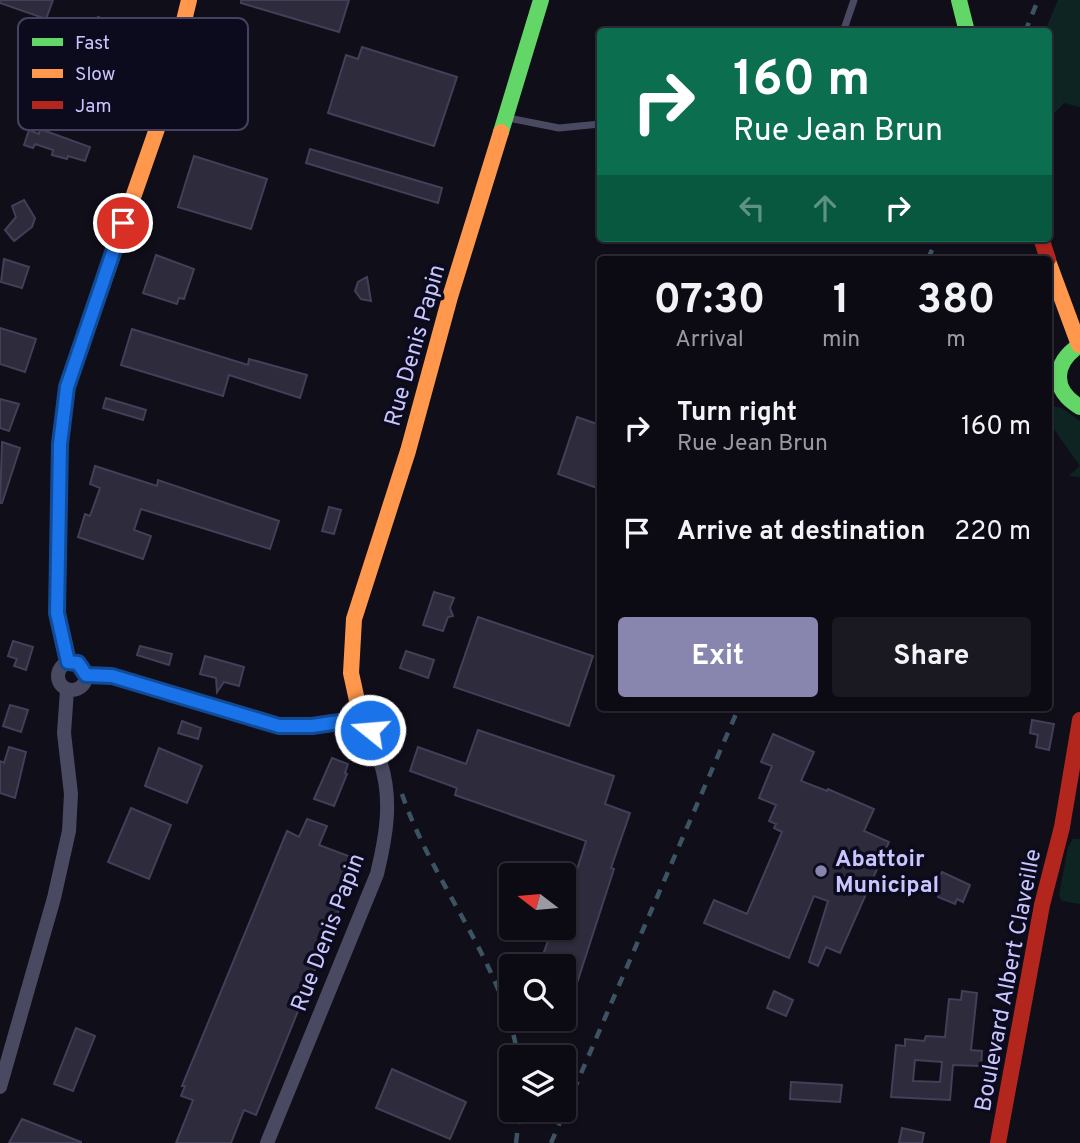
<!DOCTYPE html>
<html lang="en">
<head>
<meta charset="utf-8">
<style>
  :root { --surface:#0c0a13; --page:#1a1821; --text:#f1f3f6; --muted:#9a9aa0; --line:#2c2b33; --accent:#8886ae }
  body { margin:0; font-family:Overpass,sans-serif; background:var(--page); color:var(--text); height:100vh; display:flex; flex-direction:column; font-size:26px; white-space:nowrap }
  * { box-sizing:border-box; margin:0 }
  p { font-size:23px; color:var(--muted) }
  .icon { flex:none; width:38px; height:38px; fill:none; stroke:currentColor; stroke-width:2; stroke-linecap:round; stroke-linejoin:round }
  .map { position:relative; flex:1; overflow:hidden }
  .drawer { position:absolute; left:597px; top:256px; width:455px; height:455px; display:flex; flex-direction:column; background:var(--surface); border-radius:7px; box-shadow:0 2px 5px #0004,0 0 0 2px var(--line) }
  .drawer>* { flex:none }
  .hud { position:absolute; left:597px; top:28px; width:455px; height:214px; border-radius:7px; box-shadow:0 2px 5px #0004,0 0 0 2px var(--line); background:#0b6e4f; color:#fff; overflow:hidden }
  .needle { width:46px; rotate:286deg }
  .buttons { position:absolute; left:499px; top:863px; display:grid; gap:14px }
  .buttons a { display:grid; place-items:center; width:77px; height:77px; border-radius:7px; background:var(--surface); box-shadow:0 2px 5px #0004,0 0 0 2px var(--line); font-size:35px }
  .pin { position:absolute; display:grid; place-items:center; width:60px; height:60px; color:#fff; margin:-30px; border:4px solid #fff; border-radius:50%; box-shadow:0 2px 7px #0007 }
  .me { position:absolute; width:77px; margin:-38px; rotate:287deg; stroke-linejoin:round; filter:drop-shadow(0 0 5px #0008) }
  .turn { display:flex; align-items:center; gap:24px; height:147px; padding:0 21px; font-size:32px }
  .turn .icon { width:91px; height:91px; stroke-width:2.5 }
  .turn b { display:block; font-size:49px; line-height:60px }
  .lanes { display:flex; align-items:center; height:66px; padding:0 21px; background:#0003; justify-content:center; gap:35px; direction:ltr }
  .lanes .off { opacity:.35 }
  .eta { display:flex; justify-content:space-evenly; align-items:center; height:119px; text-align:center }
  .eta b { font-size:42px; font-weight:700; line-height:49px }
  .action { display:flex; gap:14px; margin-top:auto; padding:14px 21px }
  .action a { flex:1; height:80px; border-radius:7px; background:var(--accent); color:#fff; font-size:28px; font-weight:700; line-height:80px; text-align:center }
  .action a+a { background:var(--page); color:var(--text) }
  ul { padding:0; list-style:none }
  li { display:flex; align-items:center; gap:21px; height:105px; padding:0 21px }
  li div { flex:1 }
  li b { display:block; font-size:26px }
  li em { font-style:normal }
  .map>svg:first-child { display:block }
  .green { fill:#0d2423 }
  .building { fill:#2d2b3c; stroke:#423f58; stroke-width:2; fill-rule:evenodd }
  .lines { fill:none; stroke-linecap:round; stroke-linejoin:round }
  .lane { stroke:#494a62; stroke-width:7 }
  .street { stroke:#494a62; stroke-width:14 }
  .fast { stroke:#63d668; stroke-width:16 }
  .slow { stroke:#ff974d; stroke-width:16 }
  .jam { stroke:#b3261e; stroke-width:16 }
  .rail { stroke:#3c5362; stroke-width:4.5; stroke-dasharray:10 9; stroke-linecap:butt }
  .route-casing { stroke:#114b97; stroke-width:18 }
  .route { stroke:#1a73e8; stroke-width:12 }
  .poi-dot { fill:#8886ae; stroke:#0c0a1d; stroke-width:2.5 }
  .labels { text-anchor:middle; stroke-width:7; stroke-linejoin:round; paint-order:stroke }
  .street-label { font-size:23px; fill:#c9c6ff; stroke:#0c0a1d }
  .poi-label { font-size:23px; font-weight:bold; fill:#c9c6ff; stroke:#0c0a1d; text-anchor:start }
  .key { fill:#0c0a1d; stroke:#454261; stroke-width:2 }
  .key-label { font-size:19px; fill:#c9c6ff }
</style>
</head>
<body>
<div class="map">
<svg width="1080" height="1143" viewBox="0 0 1080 1143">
  <rect width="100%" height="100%" fill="#100e19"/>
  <path class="green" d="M1058,0H1080V107L1064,103L1048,120V32L1045,31Z
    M1048,405L1062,408L1080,421V477L1069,476L1080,466L1048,421Z
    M1073,839H1080V904L1062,901L1059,895L1068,847Z"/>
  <path class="building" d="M0,0H53L46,19L0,3Z
    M241,0H349L339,32L241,3Z
    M98,17L122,25L116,44L92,35Z
    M362,47L457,77L434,146L328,113L346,55L358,59Z
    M40,129L90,147L85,161L68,156L67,159L52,155L53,150L35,144L33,148L24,145L29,130L39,134Z
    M310,149L442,188L438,203L306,163Z
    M194,156L267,179L251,229L178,207Z
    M24,200L35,218L32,227L14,241L5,230L16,217L12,206Z
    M156,255L194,269L184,299L179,298L177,304L143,293Z
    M4,259L29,267L22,288L1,282Z
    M367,277L371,301L361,299L355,291L358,282Z
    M0,328L36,339L25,372L0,364Z
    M132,329L248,365L249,359L307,375L300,398L229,375L223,396L121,365Z
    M106,398L146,410L143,420L103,408Z
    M0,399L19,404L9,431L0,428Z
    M577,417L600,425V489L558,474Z
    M2,442L20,448L2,503H0Z
    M95,466L157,486L158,480L279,521L270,549L141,509L134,530L151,536L143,559L78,537L85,514L90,516L100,488L90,484Z
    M329,507L341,510L334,534L322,531Z
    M434,592L454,598L450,608L453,616L448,617L443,631L423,625Z
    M478,617L593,656L569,726L454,687Z
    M13,641L33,647L26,670L14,666L17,659L8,656Z
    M140,646L172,654L169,665L137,655Z
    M406,651L434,660L428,678L400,668Z
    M205,656L244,667L239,686L224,682L217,692L216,678L200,674Z
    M10,705L28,710L21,732L3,726Z
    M1032,720L1054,724L1049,750L1036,747L1038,735L1030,733Z
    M182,721L201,728L198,739L178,733Z
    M478,730L614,776L605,804L630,813L611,868L614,869L566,1017H564V966H539L550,935L555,937L558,928H564V911L586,841L455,795L457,788L410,771L418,747L466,764Z
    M773,734L814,752L801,781L827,791L828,789L874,809L864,831L889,842L840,953L826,947L818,966L809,962L828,901L814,896L789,958L704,923L714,900L747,914L782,832L774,828L776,824L769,821L776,805L759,798L772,766L761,762Z
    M9,747L26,752L15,798L0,793V761L4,763Z
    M159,748L202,766L187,803L145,786Z
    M332,758L348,764L345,773L347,774L334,806L314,799Z
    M131,808L171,825L149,879L108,862Z
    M307,819L327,826L319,845L359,860L256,1115L244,1110L231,1143H176L193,1100L181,1096L185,1086H182L287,831L299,837Z
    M942,872L970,885L963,902L957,899L955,904L938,897L940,891L931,887L935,876L939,878Z
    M774,991L793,1000L786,1016L767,1008Z
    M962,991L977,993L971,1050L982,1051L981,1066L953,1065L950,1100L891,1097L896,1045L905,1046V1039L924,1041L926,1036L945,1037L949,999L961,1000ZM915,1060L942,1062L940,1082L913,1081Z
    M76,1028L95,1036L73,1091L54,1084Z
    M392,1069L466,1102L450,1139L376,1108Z
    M791,1082L842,1085L840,1102L790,1099Z
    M22,1119L81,1142V1143H9Z
    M902,1128L924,1133L922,1143H899Z"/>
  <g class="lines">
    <path class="lane" d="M843,32L854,0
      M508,118L559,128L600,124"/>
    <path class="street" d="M58 676a14 14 0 1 1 28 0a14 14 0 1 1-28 0Z
      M86,675L112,676L279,726H312L346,721
      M346 719a14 14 0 1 1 28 0a14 14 0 1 1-28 0Z
      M0,1087L54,898L69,831L71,794L64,733L67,690
      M267,1143L377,874C386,837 393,799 380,761C376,752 369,742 364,733"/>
    <path class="fast" d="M959,0L967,32
      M501,132L541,0
      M1080,345C1053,363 1051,390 1080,407"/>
    <path class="slow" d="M1048,261L1079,345
      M88,326L159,123L189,0
      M358,705L351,673L354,619L408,451L450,297L501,132"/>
    <path class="jam" d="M1041,238L1048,259
      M68,662L57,613L60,445L67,387L88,326
      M998,1143L1042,905L1062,827L1080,720"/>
    <path class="rail" d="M1025,32L1038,0
      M928,259L937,238
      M402,794C433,885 503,962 518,1057
      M516,1143L520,1110
      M551,1143L739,707"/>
  </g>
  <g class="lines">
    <defs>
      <path id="route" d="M123,223L67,387L60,444L57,613L68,662L78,663L86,675L112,676L279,726H312L346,721L349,728L356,733L370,730"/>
    </defs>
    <use href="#route" class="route-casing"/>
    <use href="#route" class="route"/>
  </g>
  <circle class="poi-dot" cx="821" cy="871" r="7"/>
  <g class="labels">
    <g class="street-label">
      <text transform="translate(414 345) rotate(-74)" y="8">Rue Denis Papin</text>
      <text transform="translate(327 932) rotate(-69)" y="8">Rue Denis Papin</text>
      <text transform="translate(1007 980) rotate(-79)" y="8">Boulevard Albert Claveille</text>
    </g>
    <g class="poi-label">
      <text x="835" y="866">Abattoir<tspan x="835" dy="26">Municipal</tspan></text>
    </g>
  </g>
  <rect x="18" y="18" width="230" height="112" rx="10" class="key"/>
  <rect x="32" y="38" width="31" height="8" fill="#63d668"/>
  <rect x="32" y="69" width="31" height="9" fill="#ff974d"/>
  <rect x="32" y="101" width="31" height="8" fill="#b3261e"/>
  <g class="key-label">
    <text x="75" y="49">Fast</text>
    <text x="75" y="80">Slow</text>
    <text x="75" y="112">Jam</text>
  </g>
</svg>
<div class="buttons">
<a><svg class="needle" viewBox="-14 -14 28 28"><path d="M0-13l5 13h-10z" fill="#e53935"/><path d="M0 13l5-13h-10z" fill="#9a9aa0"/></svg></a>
<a><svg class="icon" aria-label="search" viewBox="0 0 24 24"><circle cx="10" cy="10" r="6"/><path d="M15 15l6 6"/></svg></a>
<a><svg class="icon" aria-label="layers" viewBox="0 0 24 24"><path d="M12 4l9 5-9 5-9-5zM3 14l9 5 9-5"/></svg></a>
</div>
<div class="pin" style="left:123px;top:223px;background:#d93025"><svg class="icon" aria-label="arrive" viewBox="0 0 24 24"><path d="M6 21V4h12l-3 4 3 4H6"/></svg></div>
<svg class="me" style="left:370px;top:730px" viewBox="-20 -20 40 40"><circle r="17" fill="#1a73e8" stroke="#fff" stroke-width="3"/><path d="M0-11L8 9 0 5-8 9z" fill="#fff"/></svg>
<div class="hud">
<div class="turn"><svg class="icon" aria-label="right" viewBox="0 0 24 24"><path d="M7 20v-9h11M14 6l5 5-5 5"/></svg><div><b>160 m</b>Rue Jean Brun</div></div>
<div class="lanes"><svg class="icon off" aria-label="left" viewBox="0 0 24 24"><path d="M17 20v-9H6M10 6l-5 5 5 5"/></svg><svg class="icon off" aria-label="ahead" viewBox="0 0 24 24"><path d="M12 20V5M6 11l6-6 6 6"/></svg><svg class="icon" aria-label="right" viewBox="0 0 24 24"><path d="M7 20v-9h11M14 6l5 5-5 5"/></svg></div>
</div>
<section class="drawer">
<div class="eta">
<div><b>07:30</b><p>Arrival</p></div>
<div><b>1</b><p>min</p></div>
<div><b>380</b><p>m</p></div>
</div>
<ul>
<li><svg class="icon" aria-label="right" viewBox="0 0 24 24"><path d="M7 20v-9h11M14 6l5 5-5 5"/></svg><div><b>Turn right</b><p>Rue Jean Brun</p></div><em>160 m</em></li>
<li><svg class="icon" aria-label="arrive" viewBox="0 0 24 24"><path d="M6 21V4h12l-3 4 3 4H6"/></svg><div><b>Arrive at destination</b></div><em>220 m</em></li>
</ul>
<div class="action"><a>Exit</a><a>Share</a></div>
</section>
</div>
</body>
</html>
